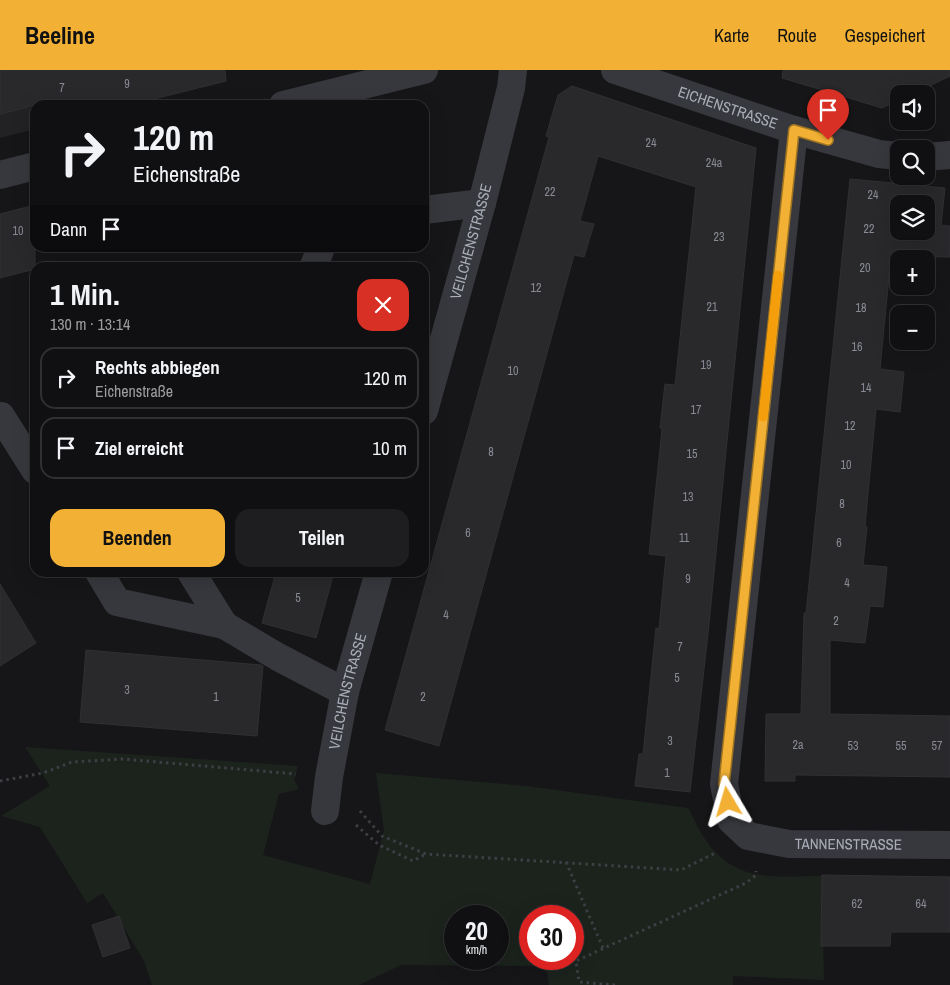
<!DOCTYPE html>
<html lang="de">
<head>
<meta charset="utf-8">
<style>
  :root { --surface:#101012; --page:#1e1e20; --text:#f1f3f6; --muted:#9c9d9f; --line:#303032; --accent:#f2b134 }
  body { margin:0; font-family:"Archivo Narrow",sans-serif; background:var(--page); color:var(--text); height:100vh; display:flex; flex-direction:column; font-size:19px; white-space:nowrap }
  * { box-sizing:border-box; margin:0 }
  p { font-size:16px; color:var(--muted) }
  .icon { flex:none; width:28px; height:28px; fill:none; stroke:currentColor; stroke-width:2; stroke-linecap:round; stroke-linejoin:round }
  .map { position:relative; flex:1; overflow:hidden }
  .side { position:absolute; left:30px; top:192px; width:399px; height:315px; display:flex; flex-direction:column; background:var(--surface); border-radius:15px; box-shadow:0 5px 20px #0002,0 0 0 1px var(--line) }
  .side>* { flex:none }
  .guide { position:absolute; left:30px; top:30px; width:399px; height:152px; border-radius:15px; box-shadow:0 5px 20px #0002,0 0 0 1px var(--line); background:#101012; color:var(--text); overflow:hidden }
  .tools { position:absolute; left:890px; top:15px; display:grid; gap:10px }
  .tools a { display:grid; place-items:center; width:45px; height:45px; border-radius:10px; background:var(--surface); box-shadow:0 5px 20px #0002,0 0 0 1px var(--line); font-size:25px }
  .speed { position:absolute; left:444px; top:835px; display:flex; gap:10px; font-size:25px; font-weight:700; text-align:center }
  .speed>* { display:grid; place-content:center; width:65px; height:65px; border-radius:50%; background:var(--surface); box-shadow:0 5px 20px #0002,0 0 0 1px var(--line); line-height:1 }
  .speed small { font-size:12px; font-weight:400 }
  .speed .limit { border:8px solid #d22; background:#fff; color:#111 }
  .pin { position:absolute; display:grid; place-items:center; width:42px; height:42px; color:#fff; margin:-51px -21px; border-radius:50% 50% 50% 0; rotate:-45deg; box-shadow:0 0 5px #0007 }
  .pin .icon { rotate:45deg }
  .me { position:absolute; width:55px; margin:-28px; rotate:353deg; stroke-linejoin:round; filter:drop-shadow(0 0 4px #0008) }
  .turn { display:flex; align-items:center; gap:18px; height:105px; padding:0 20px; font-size:22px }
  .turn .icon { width:65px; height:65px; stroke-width:2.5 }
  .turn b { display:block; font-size:35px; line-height:42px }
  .then { display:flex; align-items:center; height:48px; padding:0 20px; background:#0003; gap:10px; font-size:19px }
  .round { display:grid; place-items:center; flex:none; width:52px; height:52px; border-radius:15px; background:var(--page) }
  .head { display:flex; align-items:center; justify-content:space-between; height:85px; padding:0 20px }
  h1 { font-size:30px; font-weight:700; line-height:38px }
  .action { display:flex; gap:10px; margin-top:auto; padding:10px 20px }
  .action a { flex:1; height:58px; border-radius:15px; background:var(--accent); color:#111; font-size:20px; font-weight:700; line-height:58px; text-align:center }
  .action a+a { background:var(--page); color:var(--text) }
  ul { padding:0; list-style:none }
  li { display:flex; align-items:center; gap:15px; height:62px; margin:0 10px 8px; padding:0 10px; border:2px solid var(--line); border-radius:15px }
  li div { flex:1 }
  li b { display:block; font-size:19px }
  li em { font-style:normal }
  header { display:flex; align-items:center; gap:30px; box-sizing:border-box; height:70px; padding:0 25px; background:var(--accent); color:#111 }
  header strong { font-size:24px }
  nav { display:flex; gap:28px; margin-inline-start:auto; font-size:18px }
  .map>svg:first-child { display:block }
  .built { fill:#222225 }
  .green { fill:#1c231d; fill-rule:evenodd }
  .building { fill:#29292c; stroke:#303034; fill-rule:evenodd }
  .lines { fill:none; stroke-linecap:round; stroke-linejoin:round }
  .path { stroke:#3d3f44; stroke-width:3; stroke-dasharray:2.5 4; stroke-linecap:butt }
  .minor { stroke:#37383d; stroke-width:28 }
  .route-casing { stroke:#9d7322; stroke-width:12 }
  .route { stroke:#f2b134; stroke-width:9 }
  .slow { stroke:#f59e0b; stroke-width:9 }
  .labels { text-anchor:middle; stroke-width:5; stroke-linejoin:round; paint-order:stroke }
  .number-label { font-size:12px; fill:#888b94 }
  .street-label { font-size:15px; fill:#a8adb8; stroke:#111113 }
</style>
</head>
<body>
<header>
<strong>Beeline</strong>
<nav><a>Karte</a><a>Route</a><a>Gespeichert</a></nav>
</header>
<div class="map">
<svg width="950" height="915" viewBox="0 0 950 915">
  <rect width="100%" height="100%" fill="#161618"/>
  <path class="built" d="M0,0H20L35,59L0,68Z"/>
  <path class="green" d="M25,677L298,696L294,710L299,719L279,724L263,785L370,814L384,760L376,703L526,716L688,738C694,748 698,759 705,769C736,814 774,806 822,806L824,910L733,906V915H549L546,896L401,895L359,915H152L144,891L103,823L87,833L40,757L1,746L50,716ZM455,846H498V889H455ZM530,846H572V889H530Z"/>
  <path class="building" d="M0,0H225L226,11L130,35H35L0,44Z
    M783,0H950V6L913,24H899V30L882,38L782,8Z
    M572,16L756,78L708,564L690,722L635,716L639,684H643L656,558L659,559L666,486L649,484L662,359L660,358L665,314L675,315L696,117L598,86L580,151L594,154L584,187L574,185L439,676L385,660L549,67L546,66L558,25Z
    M850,109L945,118L941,155L950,156V187L891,186L880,299L904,302L900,342L876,339L865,456L867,457L863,495L887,497L883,537L870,536L865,573L830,570V644L950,646V707L795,705V711H765L766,644H801L804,543H806ZM899,134H926V161H899Z
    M35,135V199L0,208V144Z
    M276,502H334L316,568L262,553Z
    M0,514L36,573L0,596Z
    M86,580L261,595L263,596L257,666L80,652Z
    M822,805L950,807V862H891L890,876H821Z
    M119,846L130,878L103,887L92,855Z"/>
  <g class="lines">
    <path class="path" d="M0,711L43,703L72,692L123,689L296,704
      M360,741L382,766L426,784L681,800L717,782
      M356,755L379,775L413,791L426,784
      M566,792L603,878
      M615,915L579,912L576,891L746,813L756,805V801"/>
    <g class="minor">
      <path id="s1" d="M615,0L794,60L879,84L899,86"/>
      <path d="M283,35L424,0"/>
      <path id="s2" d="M794,60L724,714L731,750L748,766L789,774L950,775"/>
      <path d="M926,87L950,85"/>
      <path d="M0,105L35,96"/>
      <path d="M424,140L482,133"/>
      <path d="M313,198L321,178"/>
      <path id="s3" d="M424,341L482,133L511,18L513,0"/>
      <path d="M1,346L35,400"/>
      <path d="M99,502L117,532L224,555L278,587L345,622"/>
      <path d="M191,502L224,555"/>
      <path id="s4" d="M325,741L329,707L345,622L379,502"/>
    </g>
  </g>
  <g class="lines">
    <defs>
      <path id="route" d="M728,732L724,714L794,60L828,70"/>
    </defs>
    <use href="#route" class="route-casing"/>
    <use href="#route" class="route"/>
    <path class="slow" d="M763,347L778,205"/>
  </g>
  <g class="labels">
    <g class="number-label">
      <text x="127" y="18">9</text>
      <text x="62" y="22">7</text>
      <text x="651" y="77">24</text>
      <text x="714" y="97">24a</text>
      <text x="550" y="126">22</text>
      <text x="873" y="129">24</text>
      <text x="869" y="163">22</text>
      <text x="18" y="165">10</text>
      <text x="719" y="171">23</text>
      <text x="865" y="202">20</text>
      <text x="536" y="222">12</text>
      <text x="712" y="241">21</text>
      <text x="861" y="242">18</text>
      <text x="857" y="281">16</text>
      <text x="706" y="299">19</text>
      <text x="513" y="305">10</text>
      <text x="866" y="322">14</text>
      <text x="696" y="344">17</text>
      <text x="850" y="360">12</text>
      <text x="491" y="386">8</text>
      <text x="692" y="388">15</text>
      <text x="846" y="399">10</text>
      <text x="688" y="431">13</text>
      <text x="842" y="438">8</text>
      <text x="468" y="467">6</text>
      <text x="684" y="472">11</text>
      <text x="839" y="477">6</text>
      <text x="688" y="513">9</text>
      <text x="847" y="517">4</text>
      <text x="298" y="532">5</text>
      <text x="446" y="549">4</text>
      <text x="836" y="555">2</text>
      <text x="680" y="581">7</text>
      <text x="677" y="612">5</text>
      <text x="127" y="624">3</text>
      <text x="216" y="631">1</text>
      <text x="423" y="631">2</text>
      <text x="670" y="675">3</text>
      <text x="798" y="679">2a</text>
      <text x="853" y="680">53</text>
      <text x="901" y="680">55</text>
      <text x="937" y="680">57</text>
      <text x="667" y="707">1</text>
      <text x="857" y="838">62</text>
      <text x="921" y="838">64</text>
    </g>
    <g class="street-label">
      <text dy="5" stroke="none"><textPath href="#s1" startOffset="119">EICHENSTRASSE</textPath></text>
      <text dy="5" stroke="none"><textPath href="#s3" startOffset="176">VEILCHENSTRASSE</textPath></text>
      <text dy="5" stroke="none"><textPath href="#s4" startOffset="122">VEILCHENSTRASSE</textPath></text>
      <text dy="5" stroke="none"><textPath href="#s2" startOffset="819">TANNENSTRASSE</textPath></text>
    </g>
  </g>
</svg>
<div class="tools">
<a><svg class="icon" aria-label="sound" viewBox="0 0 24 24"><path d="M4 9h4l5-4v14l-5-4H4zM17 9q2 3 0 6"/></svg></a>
<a><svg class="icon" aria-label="search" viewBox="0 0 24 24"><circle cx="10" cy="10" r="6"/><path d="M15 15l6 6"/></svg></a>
<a><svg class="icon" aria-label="layers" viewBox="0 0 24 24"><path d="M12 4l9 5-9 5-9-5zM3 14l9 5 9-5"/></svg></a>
<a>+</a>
<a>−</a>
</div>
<div class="speed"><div>20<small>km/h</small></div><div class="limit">30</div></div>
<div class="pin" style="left:828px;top:70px;background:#d93025"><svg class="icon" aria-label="arrive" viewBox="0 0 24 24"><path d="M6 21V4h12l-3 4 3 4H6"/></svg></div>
<svg class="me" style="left:728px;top:732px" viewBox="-20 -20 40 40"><path d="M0-17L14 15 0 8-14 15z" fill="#f2b134" stroke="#fff" stroke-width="4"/></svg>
<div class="guide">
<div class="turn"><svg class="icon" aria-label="right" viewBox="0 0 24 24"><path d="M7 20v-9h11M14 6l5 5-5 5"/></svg><div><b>120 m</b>Eichenstraße</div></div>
<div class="then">Dann<svg class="icon" aria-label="arrive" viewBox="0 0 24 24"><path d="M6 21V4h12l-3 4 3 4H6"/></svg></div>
</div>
<section class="side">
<div class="head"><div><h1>1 Min.</h1><p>130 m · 13:14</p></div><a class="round" style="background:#d93025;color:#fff"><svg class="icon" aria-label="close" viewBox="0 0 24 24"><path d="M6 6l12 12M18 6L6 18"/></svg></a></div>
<ul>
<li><svg class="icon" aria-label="right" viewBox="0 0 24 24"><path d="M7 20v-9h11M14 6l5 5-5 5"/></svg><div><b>Rechts abbiegen</b><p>Eichenstraße</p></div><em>120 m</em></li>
<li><svg class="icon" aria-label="arrive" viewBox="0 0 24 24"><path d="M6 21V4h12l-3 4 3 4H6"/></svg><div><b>Ziel erreicht</b></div><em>10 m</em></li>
</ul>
<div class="action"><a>Beenden</a><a>Teilen</a></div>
</section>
</div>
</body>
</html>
